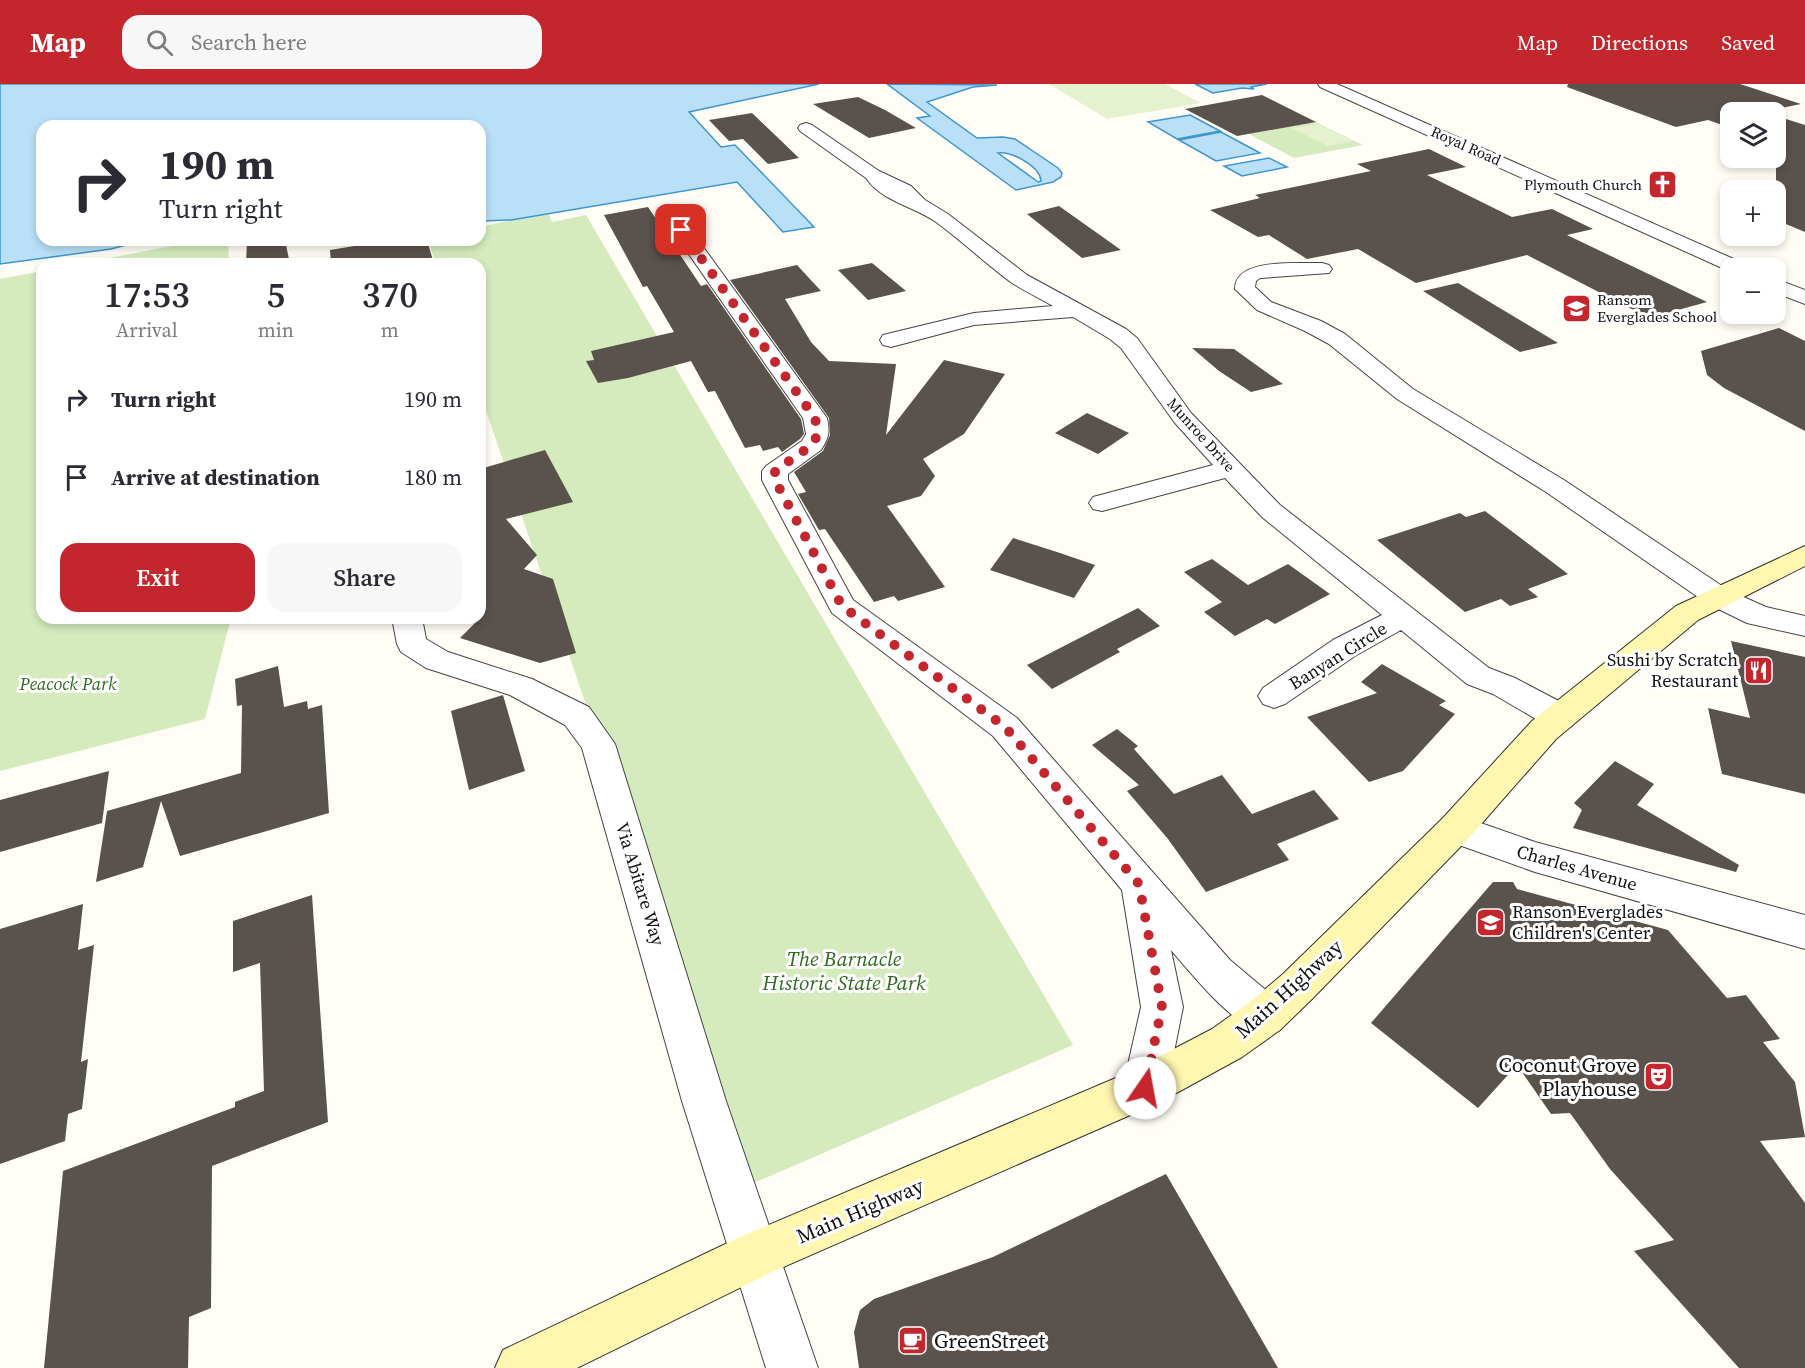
<!DOCTYPE html>
<html lang="en">
<head>
<meta charset="utf-8">
<style>
  :root { --surface:#fff; --page:#f7f7f7; --text:#2b2b33; --muted:#7c7c81; --accent:#c4262e }
  body { margin:0; font-family:"Source Serif 4",serif; background:var(--page); color:var(--text); height:100vh; display:flex; flex-direction:column; font-size:22px; white-space:nowrap }
  * { box-sizing:border-box; margin:0 }
  p { font-size:20px; color:var(--muted) }
  .icon { flex:none; width:33px; height:33px; fill:none; stroke:currentColor; stroke-width:2; stroke-linecap:round; stroke-linejoin:round }
  .map { position:relative; flex:1; overflow:hidden }
  .drawer { position:absolute; left:36px; top:174px; width:450px; height:366px; display:flex; flex-direction:column; background:var(--surface); border-radius:18px; box-shadow:0 3px 9px #0003 }
  .drawer>* { flex:none }
  .top-card { position:absolute; left:36px; top:36px; width:450px; height:126px; border-radius:18px; box-shadow:0 3px 9px #0003; background:#fff; color:var(--text); overflow:hidden }
  .buttons { position:absolute; left:1720px; top:18px; display:grid; gap:12px }
  .buttons a { display:grid; place-items:center; width:66px; height:66px; border-radius:12px; background:var(--surface); box-shadow:0 3px 9px #0003; font-size:30px }
  .pin { position:absolute; display:grid; place-items:center; width:51px; height:51px; color:#fff; margin:-26px; border-radius:12px; box-shadow:0 3px 9px #0006 }
  .me { position:absolute; width:66px; margin:-33px; rotate:12deg; stroke-linejoin:round; filter:drop-shadow(0 0 4px #0008) }
  .turn { display:flex; align-items:center; gap:21px; height:126px; padding:0 24px; font-size:27px }
  .turn .icon { width:78px; height:78px; stroke-width:2.5 }
  .turn b { display:block; font-size:42px; line-height:51px }
  .eta { display:flex; justify-content:space-evenly; align-items:center; height:102px; text-align:center }
  .eta b { font-size:36px; font-weight:600; line-height:42px }
  .cta { display:flex; gap:12px; margin-top:auto; padding:12px 24px }
  .cta a { flex:1; height:69px; border-radius:18px; background:var(--accent); color:#fff; font-size:24px; font-weight:600; line-height:69px; text-align:center }
  .cta a+a { background:var(--page); color:var(--text) }
  ul { padding:0; list-style:none }
  li { display:flex; align-items:center; gap:18px; height:78px; padding:0 24px }
  li div { flex:1 }
  li b { display:block; font-size:22px }
  li em { font-style:normal }
  header { display:flex; align-items:center; gap:36px; box-sizing:border-box; height:84px; padding:0 30px; background:var(--accent); color:#fff }
  header strong { font-size:28px }
  nav { display:flex; gap:33px; margin-inline-start:auto; font-size:21px }
  .search { width:420px; height:54px; background:var(--page); display:flex; align-items:center; gap:15px; box-sizing:border-box; padding:0 21px; border-radius:18px; color:var(--muted); font-size:22px }
  .map>svg:first-child { display:block }
  .green { fill:#d5ebbd }
  .pitch { fill:#e6f2cf }
  .water { fill:#b9e0f7; stroke:#3f96cf; stroke-width:1.5; fill-rule:evenodd }
  .building { fill:#5a524d }
  .lines { fill:none; stroke-linecap:round; stroke-linejoin:round }
  .street-casing { stroke:#444; stroke-width:2 }
  .secondary-casing { stroke:#333; stroke-width:2 }
  .street { fill:#fff; fill-rule:evenodd }
  .secondary { fill:#fff6b0; fill-rule:evenodd }
  .route { stroke:#c4262e; stroke-width:10; stroke-dasharray:0 18 }
  .labels { text-anchor:middle; stroke-width:6; stroke-linejoin:round; paint-order:stroke }
  .far-street-label { font-size:15px; fill:#111; stroke:#fff }
  .far-poi-label { font-size:15px; fill:#111; stroke:#fff; text-anchor:end }
  .street-label { font-size:18px; fill:#111; stroke:#fff }
  .poi-label { font-size:18px; fill:#111; stroke:#fff; text-anchor:end }
  .park-label { font-size:18px; font-style:italic; fill:#2f6b1f; stroke:#fff }
  .near-park-label { font-size:21px; font-style:italic; fill:#2f6b1f; stroke:#fff }
  .near-street-label { font-size:21px; fill:#111; stroke:#fff }
  .near-poi-label { font-size:21px; fill:#111; stroke:#fff; text-anchor:end }
</style>
</head>
<body>
<header>
<strong>Map</strong>
<div class="search"><svg class="icon" aria-label="search" viewBox="0 0 24 24"><circle cx="10" cy="10" r="6"/><path d="M15 15l6 6"/></svg>Search here</div>
<nav><a>Map</a><a>Directions</a><a>Saved</a></nav>
</header>
<div class="map">
<svg width="1805" height="1284" viewBox="0 0 1805 1284">
  <rect width="100%" height="100%" fill="#fffdf5"/>
  <path class="green" d="M1315,38L1363,61L1294,74L1249,50Z
    M548,128L552,138L586,131L1073,961L749,1101L480,309V180H436L428,156H480V143Z
    M203,156H228L229,180H78Z
    M42,187V534H231L205,635L0,687V195Z"/>
  <path class="pitch" d="M1049,0H1165L1201,19L1107,35Z
    M1317,40L1354,57L1328,62L1291,44Z"/>
  <path class="water" d="M0,0H819L689,28L721,63L735,61L814,143L783,148L737,98L511,136L480,137V42H42V156H145L111,165L0,180Z
    M887,0L997,1L973,3L927,18L977,54L1003,53L1015,55L1058,84L1062,89L1061,93L1053,98L1016,106L917,34L930,32ZM998,69C1011,67 1040,82 1041,97L1038,98Z
    M1195,0H1267L1251,3L1254,5L1242,4L1213,9Z
    M1190,31L1220,47L1177,55L1148,38Z
    M1221,48L1260,69L1216,77L1179,56Z
    M1269,74L1287,83L1242,92L1224,82Z"/>
  <path class="building" d="M1568,0H1740L1801,20L1763,28H1766H1731V44L1708,36L1676,43L1567,3Z
    M1262,11L1316,38L1237,52L1185,25Z
    M858,13L885,26L916,44L869,54L813,20Z
    M752,29L799,74L768,80L743,55L729,57L709,36Z
    M1776,32L1805,41V148L1776,136V106H1762L1776,104Z
    M1429,65L1466,83L1427,91L1512,133L1552,125L1593,145L1567,151L1707,218L1649,234L1527,171L1416,199L1358,165L1307,175L1269,151L1258,153L1210,126L1260,114L1255,111L1371,87L1357,80Z
    M1059,122L1121,166L1082,174L1027,130Z
    M648,123L701,202L707,200L801,335L804,350L800,355L782,368L778,363L763,367L760,361L745,364L715,307L708,308L691,277L628,294L598,299L586,277L594,276L591,267L674,248L647,202L643,203L604,131Z
    M247,156H285L290,180H246Z
    M391,156H427L434,180H331L330,166Z
    M872,179L906,207L868,216L838,186Z
    M797,181L821,207L785,215L811,258L829,277L896,280L886,351L944,276L1005,290L964,350L923,375L935,392L921,412L887,422L945,503L898,517L894,512L874,518L825,445L819,446L798,410L806,408L794,388L823,367L830,351L829,334L730,196Z
    M1458,199L1558,259L1520,268L1423,207Z
    M1779,244L1805,257V347L1724,304L1707,291L1701,267Z
    M1192,264L1234,265L1283,300L1251,308L1219,287Z
    M1087,329L1129,349L1098,370L1055,349Z
    M545,366L573,418L506,435L537,471L524,485L553,495L576,569L540,579L460,554L480,534V385Z
    M1485,427L1568,490L1528,505L1538,513L1510,522L1501,515L1465,528L1377,456L1460,429L1466,433Z
    M1013,454L1057,468L1095,481L1074,514L990,486Z
    M1212,475L1248,501L1288,480L1330,510L1275,540L1267,535L1235,552L1204,528L1222,518L1184,488Z
    M1138,524L1160,542L1117,565L1120,568L1052,605L1027,581Z
    M1731,557L1805,573V710L1722,690L1708,624L1750,634Z
    M1382,580L1446,617L1439,621L1455,630L1403,687L1369,698L1307,633L1377,609L1361,598Z
    M278,582L284,623L307,617L308,625L322,621L329,729L180,772L161,717L143,783L96,798L107,727L241,689L242,621L237,622L235,595Z
    M503,611L525,687L469,706L451,627Z
    M1117,645L1138,662L1134,665L1174,710L1222,691L1252,730L1314,706L1339,735L1277,760L1289,776L1206,808L1168,755L1127,707L1139,701L1092,661Z
    M1615,677L1654,700L1637,721L1739,781L1736,788L1573,744L1582,726L1574,719Z
    M109,687L102,739L0,768V716Z
    M1493,798H1513L1517,805L1668,846L1727,914L1746,911L1780,955L1763,958L1795,998L1805,1053L1760,1057L1805,1119V1284H1739L1634,1167L1674,1156L1610,1085L1570,1029L1551,1030L1517,981L1478,1024L1371,939Z
    M312,811L328,1038L212,1082L211,1224L189,1233L188,1284H44L63,1087L235,1023V1018L264,1007L260,879L233,888V837Z
    M83,820L78,866L94,861L81,978L88,975L82,1025L68,1030L65,1057L0,1080V845Z
    M1166,1090L1278,1284H859L854,1248L860,1226L874,1215L993,1173Z"/>
  <g class="lines">
    <defs>
      <path id="street" d="M1318,0H1337L1745,180L1748,184H1731V188L1320,3Z
        M806,39L812,41L879,87L911,102L925,116L948,130L1027,191L1126,245L1137,254L1191,329L1280,421L1489,584L1515,594L1572,624L1576,633L1572,642L1560,645L1548,642L1493,610L1467,600L1401,546L1355,572L1285,620L1274,624L1263,620L1258,612L1263,604L1333,556L1382,531L1262,433L1225,394L1102,427L1093,425L1089,419L1093,413L1213,381L1175,339L1121,264L1110,255L1073,233L974,241L891,263L883,261L880,256L883,251L974,229L1053,222C1039,214 1025,207 1012,199C986,180 962,157 936,138C915,123 881,117 866,94L800,47L798,44L800,41Z
        M681,140L688,142L827,334C830,348 829,354 821,366L788,390V396L853,516L1017,634L1230,876L1280,918L1286,932L1280,946L1265,952C1229,937 1196,895 1171,866L1183,923L1167,1003L1160,1018L1145,1025L1130,1018L1123,1003L1141,923L1122,806L993,652L832,529L762,396V387L766,382L802,357L806,350L803,334L672,146L674,142Z
        M1322,179L1329,181L1332,185L1329,189L1260,194L1256,197L1255,203L1271,218L1321,237L1345,250L1413,305L1564,396L1728,506L1766,523L1805,532V552L1747,539L1708,520L1546,408L1397,315L1329,260L1305,247L1257,226L1235,205C1235,173 1299,180 1322,179Z
        M1776,195L1805,206V220L1776,209Z
        M392,534H422L426,555L448,568L532,595L589,623L615,660L726,1017L818,1284H766L682,1017L582,664L565,641L510,611L426,584L401,568L397,560Z
        M1455,730L1535,758L1805,831V865L1535,788L1442,755L1437,745L1442,735Z"/>
      <path id="secondary" d="M1805,462V482L1698,536L1556,655L1468,755L1311,916L1280,946L1242,973L1160,1018L772,1188L577,1284H495L503,1266L738,1154L1130,988L1212,945L1250,918L1283,890L1442,735L1532,637L1676,522Z"/>
    </defs>
    <use href="#street" class="street-casing"/>
    <use href="#secondary" class="secondary-casing"/>
    <use href="#street" class="street"/>
    <use href="#secondary" class="secondary"/>
  </g>
  <g class="lines">
    <path class="route" d="M681,146L815,334L818,350L812,361L775,387V396L842,522L1005,643L1139,800L1162,923L1145,1004"/>
  </g>
  <defs>
    <symbol id="church-square" viewBox="-11 -11 22 22"><rect x="-9" y="-9" width="18" height="18" rx="4" fill="#c4262e" stroke="#fff"/><path d="M-1.2-6h2.4v3.5h3.3v2.4h-3.3V6h-2.4V-.1h-3.3v-2.4h3.3Z" fill="#fff"/></symbol>
    <symbol id="school-square" viewBox="-11 -11 22 22"><rect x="-9" y="-9" width="18" height="18" rx="4" fill="#c4262e" stroke="#fff"/><path d="M0-5L7-2L0 1L-7-2ZM-4 1L0 2.5L4 1V4Q0 6-4 4Z" fill="#fff"/></symbol>
    <symbol id="restaurant-square" viewBox="-11 -11 22 22"><rect x="-9" y="-9" width="18" height="18" rx="4" fill="#c4262e" stroke="#fff"/><path d="M-5-6h1v4h1v-4h1v4h1v-4h1v5L-1.5 .5V6h-2V.5L-5-1ZM5-6V6H3V1.5H1.5Q1.5-4 5-6Z" fill="#fff"/></symbol>
    <symbol id="theatre-square" viewBox="-11 -11 22 22"><rect x="-9" y="-9" width="18" height="18" rx="4" fill="#c4262e" stroke="#fff"/><path d="M-5-5.5Q0-4 5-5.5V0Q5 5 0 6Q-5 5-5 0ZM-3.3-2.5H-1v1.5H-3.3ZM1-2.5H3.3v1.5H1ZM-2.8 1Q0 5.5 2.8 1Z" fill="#fff"/></symbol>
    <symbol id="cafe-square" viewBox="-11 -11 22 22"><rect x="-9" y="-9" width="18" height="18" rx="4" fill="#c4262e" stroke="#fff"/><path d="M-5.5-4.5H6V0H3Q3 3.5 0 3.5H-2.5Q-5.5 3.5-5.5 0ZM3-3.2v2h1.7v-2ZM-6 4.5H4V6H-6Z" fill="#fff"/></symbol>
  </defs>
  <g fill-rule="evenodd">
    <use href="#church-square" x="1646" y="84" width="33" height="33"/>
    <use href="#school-square" x="1560" y="208" width="33" height="33"/>
    <use href="#restaurant-square" x="1742" y="570" width="33" height="33"/>
    <use href="#school-square" x="1474" y="822" width="33" height="33"/>
    <use href="#theatre-square" x="1642" y="976" width="33" height="33"/>
    <use href="#cafe-square" x="896" y="1240" width="33" height="33"/>
  </g>
  <g class="labels">
    <g class="far-street-label">
      <text transform="translate(1466 62) rotate(24)" y="5">Royal Road</text>
      <text transform="translate(1201 351) rotate(48)" y="5">Munroe Drive</text>
    </g>
    <g class="far-poi-label">
      <text x="1642" y="106">Plymouth Church</text>
      <text x="1597" y="221" text-anchor="start">Ransom<tspan x="1597" dy="17">Everglades School</tspan></text>
    </g>
    <g class="street-label">
      <text transform="translate(1338 572) rotate(-32)" y="6">Banyan Circle</text>
      <text transform="translate(1577 784) rotate(16)" y="6">Charles Avenue</text>
      <text transform="translate(640 800) rotate(73)" y="6">Via Abitare Way</text>
    </g>
    <g class="poi-label">
      <text x="1738" y="582">Sushi by Scratch<tspan x="1738" dy="21">Restaurant</tspan></text>
      <text x="1512" y="834" text-anchor="start">Ranson Everglades<tspan x="1512" dy="21">Children's Center</tspan></text>
    </g>
    <g class="park-label">
      <text x="68" y="606">Peacock Park</text>
    </g>
    <g class="near-park-label">
      <text x="844" y="882">The Barnacle<tspan x="844" dy="24">Historic State Park</tspan></text>
    </g>
    <g class="near-street-label">
      <text transform="translate(1289 905) rotate(-42)" y="7">Main Highway</text>
      <text transform="translate(860 1127) rotate(-23)" y="7">Main Highway</text>
    </g>
    <g class="near-poi-label">
      <text x="1637" y="988">Coconut Grove<tspan x="1637" dy="24">Playhouse</tspan></text>
      <text x="934" y="1264" text-anchor="start">GreenStreet</text>
    </g>
  </g>
</svg>
<div class="buttons">
<a><svg class="icon" aria-label="layers" viewBox="0 0 24 24"><path d="M12 4l9 5-9 5-9-5zM3 14l9 5 9-5"/></svg></a>
<a>+</a>
<a>−</a>
</div>
<div class="pin" style="left:681px;top:146px;background:#d93025"><svg class="icon" aria-label="arrive" viewBox="0 0 24 24"><path d="M6 21V4h12l-3 4 3 4H6"/></svg></div>
<svg class="me" style="left:1145px;top:1004px" viewBox="-20 -20 40 40"><circle r="19" fill="#fff"/><path d="M0-13L10 11 0 6-10 11z" fill="#c4262e"/></svg>
<div class="top-card">
<div class="turn"><svg class="icon" aria-label="right" viewBox="0 0 24 24"><path d="M7 20v-9h11M14 6l5 5-5 5"/></svg><div><b>190 m</b>Turn right</div></div>
</div>
<section class="drawer">
<div class="eta">
<div><b>17:53</b><p>Arrival</p></div>
<div><b>5</b><p>min</p></div>
<div><b>370</b><p>m</p></div>
</div>
<ul>
<li><svg class="icon" aria-label="right" viewBox="0 0 24 24"><path d="M7 20v-9h11M14 6l5 5-5 5"/></svg><div><b>Turn right</b></div><em>190 m</em></li>
<li><svg class="icon" aria-label="arrive" viewBox="0 0 24 24"><path d="M6 21V4h12l-3 4 3 4H6"/></svg><div><b>Arrive at destination</b></div><em>180 m</em></li>
</ul>
<div class="cta"><a>Exit</a><a>Share</a></div>
</section>
</div>
</body>
</html>
